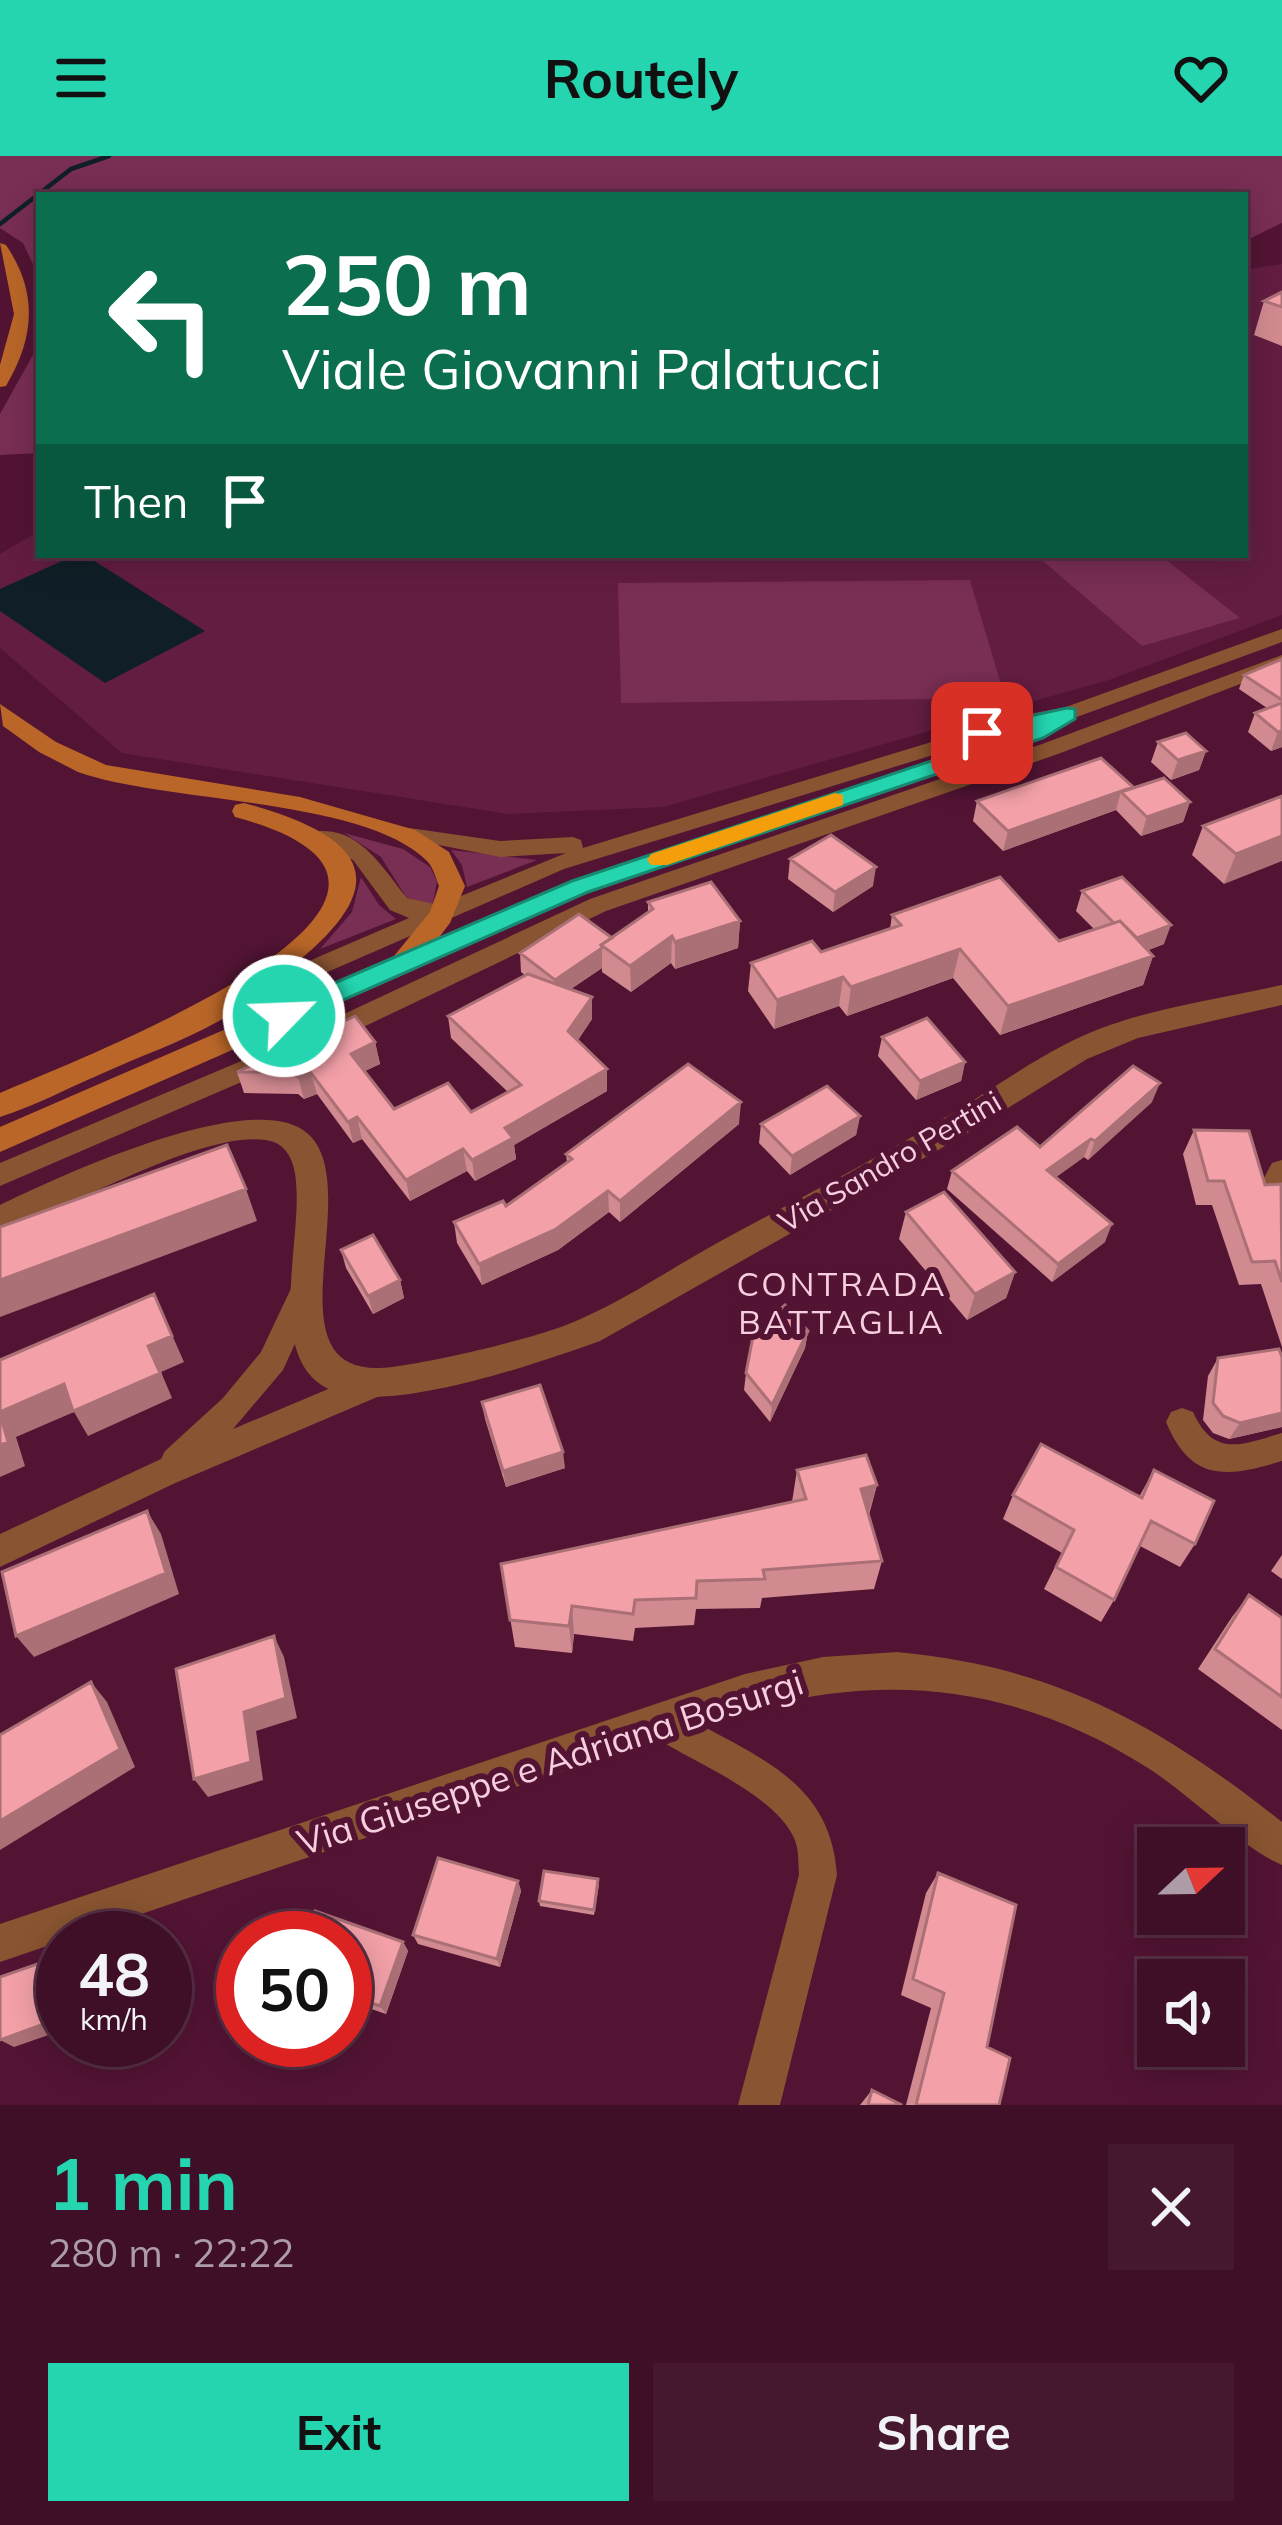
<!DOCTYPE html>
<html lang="en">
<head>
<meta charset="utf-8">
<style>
  :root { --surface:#3e0f27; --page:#45182f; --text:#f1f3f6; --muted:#ad9ca7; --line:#572f44; --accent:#24d5af }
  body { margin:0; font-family:Mulish,sans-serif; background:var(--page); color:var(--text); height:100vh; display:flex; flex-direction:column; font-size:45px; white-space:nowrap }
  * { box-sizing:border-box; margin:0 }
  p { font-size:39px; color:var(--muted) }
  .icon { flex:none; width:66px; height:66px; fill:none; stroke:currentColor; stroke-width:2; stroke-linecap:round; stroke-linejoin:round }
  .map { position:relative; height:1949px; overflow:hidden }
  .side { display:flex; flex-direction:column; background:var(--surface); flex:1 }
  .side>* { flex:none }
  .hud { position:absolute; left:36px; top:36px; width:1212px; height:366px; border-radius:0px; box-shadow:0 6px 30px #0003,0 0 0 3px var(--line); background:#0b6e4f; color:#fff; overflow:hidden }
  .needle { width:78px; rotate:68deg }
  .controls { position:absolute; left:1137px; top:1671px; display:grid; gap:24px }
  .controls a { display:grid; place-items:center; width:108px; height:108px; border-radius:0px; background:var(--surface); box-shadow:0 6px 30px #0003,0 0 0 3px var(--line); font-size:60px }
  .speed { position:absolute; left:36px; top:1755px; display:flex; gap:24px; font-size:60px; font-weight:700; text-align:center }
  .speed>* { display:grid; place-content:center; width:156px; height:156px; border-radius:50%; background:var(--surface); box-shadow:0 6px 30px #0003,0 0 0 3px var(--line); line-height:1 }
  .speed small { font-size:30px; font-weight:400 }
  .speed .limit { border:18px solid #d22; background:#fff; color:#111 }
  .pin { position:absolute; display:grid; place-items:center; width:102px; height:102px; color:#fff; margin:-51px; border-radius:24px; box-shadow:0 6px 18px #0006 }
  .me { position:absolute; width:132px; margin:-66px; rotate:66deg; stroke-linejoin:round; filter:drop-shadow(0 0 9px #0008) }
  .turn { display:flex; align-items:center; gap:42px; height:252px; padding:0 48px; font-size:54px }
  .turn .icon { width:156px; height:156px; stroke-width:2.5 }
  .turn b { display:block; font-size:84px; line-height:102px }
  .then { display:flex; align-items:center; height:114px; padding:0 48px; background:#0003; gap:24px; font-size:45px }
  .round { display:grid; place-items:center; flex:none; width:126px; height:126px; border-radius:0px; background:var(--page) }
  .headline { display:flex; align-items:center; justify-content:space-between; height:204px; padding:0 48px }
  h1 { font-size:72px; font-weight:700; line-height:90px; color:var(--accent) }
  .primary-button { display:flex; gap:24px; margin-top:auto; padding:24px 48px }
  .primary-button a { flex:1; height:138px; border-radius:0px; background:var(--accent); color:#111; font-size:48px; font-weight:700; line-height:138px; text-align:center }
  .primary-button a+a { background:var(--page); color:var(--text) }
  header { display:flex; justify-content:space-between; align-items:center; height:156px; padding:0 48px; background:var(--accent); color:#111; font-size:54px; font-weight:700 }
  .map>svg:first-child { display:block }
  .built { fill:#631d41 }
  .green { fill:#792e53 }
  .water { fill:#101f27 }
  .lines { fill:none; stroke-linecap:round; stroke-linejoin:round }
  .stream { stroke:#101f27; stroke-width:4.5 }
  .minor { fill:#895431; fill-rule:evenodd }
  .tertiary { fill:#895431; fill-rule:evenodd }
  .secondary { fill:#b96628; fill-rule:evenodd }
  .wall { fill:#d18a90 }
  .shaded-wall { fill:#aa7076 }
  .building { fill:#f3a0a8; stroke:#aa7076; stroke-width:3 }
  .route { fill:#24d5af; stroke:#178a72; stroke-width:3 }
  .slow { fill:#f59e0b }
  .labels { text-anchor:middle; stroke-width:12; stroke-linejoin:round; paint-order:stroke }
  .street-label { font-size:30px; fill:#f7cede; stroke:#531434 }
  .neighbourhood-label { font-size:33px; letter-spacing:3px; fill:#f7cede; stroke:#531434 }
  .near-street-label { font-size:36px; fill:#f7cede; stroke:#531434 }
</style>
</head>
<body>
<header><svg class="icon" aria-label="menu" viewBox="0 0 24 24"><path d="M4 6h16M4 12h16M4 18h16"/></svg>Routely<svg class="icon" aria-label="heart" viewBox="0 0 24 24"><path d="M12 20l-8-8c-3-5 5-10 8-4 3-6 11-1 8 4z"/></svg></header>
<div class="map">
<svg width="1282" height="1949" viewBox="0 0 1282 1949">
  <rect width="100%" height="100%" fill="#531434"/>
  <path class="built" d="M1282,108V459L1112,523L663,651L508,658L122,597L0,492V398L39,375V399H1245V114Z"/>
  <path class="green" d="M0,0H1282V67L1245,85V39H39V121L23,87L0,72Z
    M39,188V297L0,299V258Z
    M1036,399H1160L1240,462L1142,490Z
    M970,424L1005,542L621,547L618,427Z
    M344,677L403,693L430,711L437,725L433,747L426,750L406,741L381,701Z
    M451,694L537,704L467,731L462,709Z
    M361,721L379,749L396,763L320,793L352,756Z"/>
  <path class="water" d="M75,399H85L205,475L105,527L0,455V433Z"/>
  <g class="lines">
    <path class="stream" d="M0,68L71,13L109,0"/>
    <path class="minor" d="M1282,473V486L1074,562L1027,570L564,713L238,855L229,858L216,849L220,843L409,762L390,754L353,704L312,686V676C359,668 382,712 407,742L439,749L566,697L500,701L388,679V669L500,685L573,681L581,684L583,692L1017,560L1063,552Z
      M1282,499V512L1058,598L606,755L332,886H314L310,879L314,872L590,743L1042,588Z
      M976,590L987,597L984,602L588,737L413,813H395L392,807L395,801L572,725Z
      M272,892L281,895L285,902L281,909L0,1030V1007Z
      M1282,1004V1054L1272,1051L1264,1022L1272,1007Z
      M305,1121L315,1124L320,1133L283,1214L233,1273L371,1215L382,1219L386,1229L382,1239L173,1328L0,1411V1378L161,1303L165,1295L223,1242L261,1196L295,1124Z
      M1182,1252L1193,1256C1214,1302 1241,1289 1282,1277V1305C1226,1322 1191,1326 1166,1266L1171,1256Z
      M897,1496C1056,1511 1158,1568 1282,1666V1709C1242,1692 1189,1638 1148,1612C1003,1520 861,1514 701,1569C769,1606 831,1632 837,1719L780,1949H738L799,1719C798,1707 799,1692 794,1682C776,1640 695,1606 657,1583L0,1806V1768L745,1518L823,1501Z"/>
    <path class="tertiary" d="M1282,829V849L1138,882L1087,903L961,981L600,1185C539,1207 404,1253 343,1238C231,1211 346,996 266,984C200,974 65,1055 0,1077V1049C58,1021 253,930 307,977C370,1031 259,1228 392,1211C438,1205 534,1183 576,1165C625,1144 672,1112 719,1086C793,1046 868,1007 941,964C982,940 1022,911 1064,889C1130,854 1210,845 1282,829Z"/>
    <path class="secondary" d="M0,87L6,89C38,136 35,181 6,230L0,231V209L14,158Z
      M0,548L56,586L106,609L300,641L415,674L449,696L465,730L450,767L414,814L0,996V971L394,800L430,756L439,730C436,722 433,711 427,705C364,642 166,647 78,616L39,596L3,570Z
      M244,647C382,684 392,736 278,821C259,836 240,853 219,865C182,886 140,900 101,918C68,932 35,950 0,961V937C80,902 517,737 235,661L232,655L235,649Z"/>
  </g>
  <path class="wall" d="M1282,136V190L1254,179L1264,145Z
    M1282,503V591L1271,595L1248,576L1255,557L1267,552L1239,533L1244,519Z
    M1158,586L1206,595L1199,614L1171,624L1151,606Z
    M1133,631L1190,646L1183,666L1141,680L1116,654L1003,695L973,665L977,645Z
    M1282,640L1224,728L1192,699L1203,670Z
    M790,703L873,730L833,756L788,723Z
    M1082,735L1164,788L1148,794L1153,800L1143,829L1000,879L953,822L847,860L839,850L774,873L748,835L751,807L821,796L890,773L892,759L1059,785L1094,773L1076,755Z
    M648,746L740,765L738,792L675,813L671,807L631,836L602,816V812L571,833L592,841V863L578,884L607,913V935L514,989L516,1003L475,1025L467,1015L410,1045L362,983L353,987L317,938L304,943L298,938L244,937L237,916L375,886L380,908L365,915L394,953L471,956L508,936L451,882L448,860L526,820L521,816L520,797L612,782L648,757Z
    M882,881L965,906L961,925L916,944L878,900Z
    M1152,946L1088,1004L1084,1001L1056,1021L1105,1086L1052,1126L947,1033L952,1015L1040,991Z
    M860,960L856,979L790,1019L759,987L761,968Z
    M739,968L620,1066L609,1056L558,1094L482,1129L457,1087L454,1066L506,1050L567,1006L566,998Z
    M1194,974L1265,1029L1282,1031V1191L1261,1128L1239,1129L1212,1049H1196L1183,998Z
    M906,1056L1015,1116L1006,1142L967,1164L899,1083Z
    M341,1094L400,1124L404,1142L373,1158L346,1112Z
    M808,1175L805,1192L770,1266L744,1234L746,1217Z
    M1282,1201V1271L1229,1283L1213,1277L1203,1264L1208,1220L1218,1202Z
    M482,1246L565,1312L506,1331L485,1263Z
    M797,1314L877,1329L869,1359L882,1405L874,1433L762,1442L760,1452L696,1453L694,1469L635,1472L633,1485L574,1478L572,1497L515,1491L501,1408L792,1346Z
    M1154,1314L1195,1388L1180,1411L1140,1390L1114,1444L1101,1466L1044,1433L1062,1397L1003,1363L1013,1339L1139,1341Z
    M1282,1399V1423L1271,1415Z
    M1249,1439L1282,1462V1574L1198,1513L1232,1461Z
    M938,1717L987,1891L999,1949H906L931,1852L901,1839L926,1737Z
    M518,1725L521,1735L500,1811L418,1788L413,1779Z
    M599,1728L594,1759L540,1750L539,1745Z
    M345,1782L403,1786L408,1795L386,1858L345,1844Z
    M872,1934L902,1949H860Z"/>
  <path class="shaded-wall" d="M1282,574V591L1271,595L1278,576Z
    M1206,595L1199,614L1171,624L1178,604Z
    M1133,631L1121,636L1116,654L1003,695L1008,675Z
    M1190,646L1183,666L1141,680L1147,661Z
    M1282,680V705L1224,728L1236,698Z
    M876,711L873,730L833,756L835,736Z
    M740,765L738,792L675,813V786Z
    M1171,769L1164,788L1124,804L1131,784Z
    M672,780L671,807L631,836L630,810Z
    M602,792V812L556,843L555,824Z
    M960,793L953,822L847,860L851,831Z
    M1153,800L1143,829L1000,879L1008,850Z
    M843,821L839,850L774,873L777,844Z
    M592,841V863L569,897L568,875Z
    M375,886L380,908L356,919L351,898Z
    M965,906L961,925L916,944L920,925Z
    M607,913V935L514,989L516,1003L475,1025L472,1004L505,972Z
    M311,917L317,938L304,943L298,921Z
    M1160,927L1152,946L1088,1004L1095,985Z
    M741,946L739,968L620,1066V1045Z
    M860,960L856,979L790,1019L792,1000Z
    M357,961L362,983L353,987L348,966Z
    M1091,983L1084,1001L1041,1032L1047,1014Z
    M463,993L467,1015L410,1045L406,1024Z
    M246,1033L257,1065L0,1161V1124Z
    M608,1035L609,1056L558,1094L482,1129L479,1108Z
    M1112,1068L1105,1086L1052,1126L1058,1108Z
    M1015,1116L1006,1142L967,1164L975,1138Z
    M400,1124L404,1142L373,1158L368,1140Z
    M154,1138L184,1206L161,1216L172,1242L88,1280L74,1256L16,1281L25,1310L0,1321V1256L148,1190Z
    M808,1175L805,1192L770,1266L772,1249Z
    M1282,1257V1271L1229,1283L1240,1267Z
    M563,1296L565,1312L506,1331L503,1315Z
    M877,1329L868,1359L861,1333Z
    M147,1355L161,1378L179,1438L34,1501L16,1480Z
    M572,1450L574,1478L572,1497L569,1470Z
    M274,1480L284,1501L297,1562L256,1575L263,1624L208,1641L194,1623Z
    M91,1526L107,1546L135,1611L0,1694V1665Z
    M518,1725L521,1735L500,1811L497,1803Z
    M403,1786L408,1795L386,1858L380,1850Z
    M63,1861V1874L14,1891L0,1884Z"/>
  <path class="building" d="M1282,136V151L1264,145Z
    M1282,503V544L1244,519Z
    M1282,547V574L1278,576L1255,557Z
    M1186,577L1206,595L1178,604L1158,586Z
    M1101,602L1133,631L1008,675L977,645Z
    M1164,622L1190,646L1147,661L1121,636Z
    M1282,640V680L1236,698L1203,670Z
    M831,679L876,711L835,736L790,703Z
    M1000,721L1059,785L1120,765L1153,800L1008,850L960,793L851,831L843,821L777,844L751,807L812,785L821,796L901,769L892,759Z
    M1122,721L1171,769L1137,782L1120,765L1114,767L1082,735Z
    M711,726L740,765L675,786L672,780L630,810L601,789L653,753L648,746Z
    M579,758L612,782L601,789L602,792L555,824L520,797Z
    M528,818L592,841L568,875L607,913L505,972L513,982L472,1004L463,993L406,1024L357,961L348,966L311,917L298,921L292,917L237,916L355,860L375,886L351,898L394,953L448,927L471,956L521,929L448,860Z
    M927,862L965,906L920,925L882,881Z
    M688,908L741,946L620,1045L608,1035L556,1073L479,1108L454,1066L503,1045L506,1050L572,1003L566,998Z
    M1133,910L1160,927L1095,985L1091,983L1047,1014L1112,1068L1058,1108L952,1015L1017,971L1040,991Z
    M827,930L860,960L792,1000L761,968Z
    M1194,974L1249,975L1265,1029L1281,1028L1282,1126L1275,1105L1252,1106L1224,1025H1208Z
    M227,989L246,1033L0,1124V1071Z
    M944,1036L1015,1116L975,1138L906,1056Z
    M373,1079L400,1124L368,1140L341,1094Z
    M154,1138L172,1180L148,1190L160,1217L73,1255L64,1228L0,1256V1204Z
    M785,1149L808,1175L772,1249L746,1217L754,1175Z
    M1279,1193L1282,1201V1257L1240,1267L1223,1260L1213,1247L1218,1202Z
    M540,1229L563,1296L503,1315L482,1246Z
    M0,1258L8,1286L0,1289Z
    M1041,1288L1142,1342L1154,1314L1214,1345L1195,1388L1151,1365L1114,1444L1056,1411L1074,1374L1013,1339Z
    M866,1299L877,1329L861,1333L882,1405L763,1414L765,1423L697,1425L696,1442L635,1444L633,1458L572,1450L569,1470L510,1464L501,1408L806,1343L797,1314Z
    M147,1355L166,1417L16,1480L2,1416Z
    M1249,1439L1282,1462V1541L1215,1493Z
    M274,1480L286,1542L244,1556L251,1606L194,1623L176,1513Z
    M91,1526L120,1593L0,1665V1579Z
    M438,1702L518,1725L497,1803L413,1779Z
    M544,1715L598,1723L594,1754L539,1745Z
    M938,1717L1016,1749L987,1891L1010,1902L999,1949H916L944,1837L913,1823Z
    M315,1755L403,1786L380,1850L345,1838V1782H304Z
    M63,1799V1861L0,1884V1821Z
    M872,1934L902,1949H868Z"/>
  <path class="route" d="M1067,552L1075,553V563L1043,582L588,736L293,866H274L271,860L274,853L572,725L1021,575L982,583L971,577L974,572Z"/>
  <path class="slow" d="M835,637L843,639V649L667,709H651L647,704L651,698Z"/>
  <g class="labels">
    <g class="street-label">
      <text transform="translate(890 1006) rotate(-30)" y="10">Via Sandro Pertini</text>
    </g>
    <g class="neighbourhood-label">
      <text x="842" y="1140">CONTRADA<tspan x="842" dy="38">BATTAGLIA</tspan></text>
    </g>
    <g class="near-street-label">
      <text transform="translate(550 1606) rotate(-18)" y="13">Via Giuseppe e Adriana Bosurgi</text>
    </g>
  </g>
</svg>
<div class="controls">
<a><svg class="needle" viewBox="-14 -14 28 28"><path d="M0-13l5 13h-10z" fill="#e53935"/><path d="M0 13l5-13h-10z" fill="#ad9ca7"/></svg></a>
<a><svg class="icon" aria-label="sound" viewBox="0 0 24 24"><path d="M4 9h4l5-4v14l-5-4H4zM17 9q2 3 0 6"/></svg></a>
</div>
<div class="speed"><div>48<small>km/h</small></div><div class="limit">50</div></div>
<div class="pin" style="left:982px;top:577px;background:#d93025"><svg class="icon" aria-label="arrive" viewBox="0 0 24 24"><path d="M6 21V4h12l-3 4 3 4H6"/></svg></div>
<svg class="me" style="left:284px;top:860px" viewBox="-20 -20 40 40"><circle r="17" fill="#24d5af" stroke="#fff" stroke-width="3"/><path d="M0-11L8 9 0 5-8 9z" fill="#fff"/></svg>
<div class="hud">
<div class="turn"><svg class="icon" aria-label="left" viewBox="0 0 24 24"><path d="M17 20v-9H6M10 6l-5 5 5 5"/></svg><div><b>250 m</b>Viale Giovanni Palatucci</div></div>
<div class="then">Then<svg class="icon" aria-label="arrive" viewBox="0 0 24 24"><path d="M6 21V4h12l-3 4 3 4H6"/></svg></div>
</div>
</div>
<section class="side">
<div class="headline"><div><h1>1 min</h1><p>280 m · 22:22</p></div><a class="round"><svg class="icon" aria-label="close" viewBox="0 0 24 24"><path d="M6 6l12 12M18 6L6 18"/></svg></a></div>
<div class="primary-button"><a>Exit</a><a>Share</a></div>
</section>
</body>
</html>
